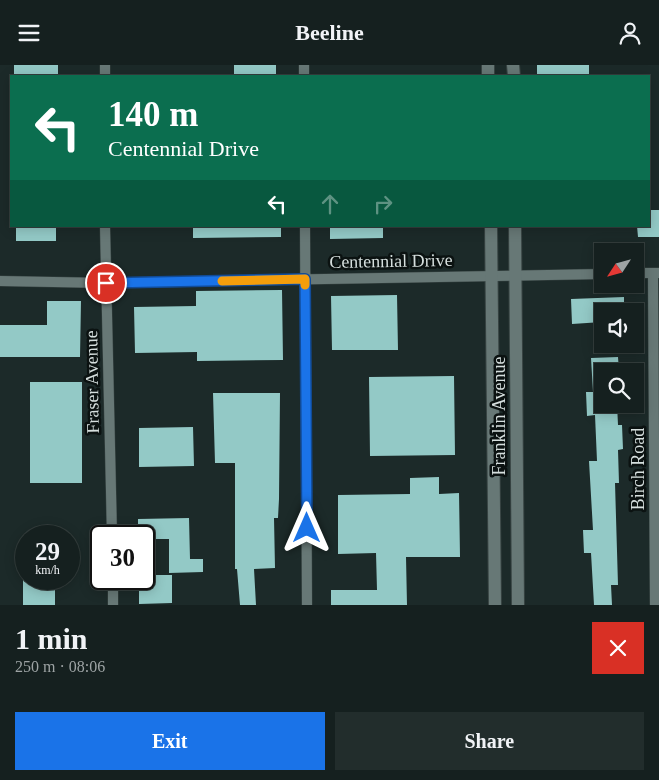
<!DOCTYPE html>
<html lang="en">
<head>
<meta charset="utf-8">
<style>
  :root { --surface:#15201f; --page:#222d2c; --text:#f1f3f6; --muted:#9da3a4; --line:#343e3d; --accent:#1a73e8 }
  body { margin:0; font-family:Georgia,serif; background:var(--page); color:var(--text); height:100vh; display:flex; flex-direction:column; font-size:19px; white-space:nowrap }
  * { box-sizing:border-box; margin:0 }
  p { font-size:16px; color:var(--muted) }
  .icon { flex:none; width:28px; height:28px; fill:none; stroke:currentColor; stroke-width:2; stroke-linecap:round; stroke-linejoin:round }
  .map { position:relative; height:540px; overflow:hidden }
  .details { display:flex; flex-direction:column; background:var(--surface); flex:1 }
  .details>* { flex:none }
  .top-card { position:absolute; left:10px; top:10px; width:640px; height:152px; border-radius:0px; box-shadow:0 2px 12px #0003,0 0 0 1px var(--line); background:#0b6e4f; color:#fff; overflow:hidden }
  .needle { width:32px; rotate:234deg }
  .fabs { position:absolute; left:594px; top:178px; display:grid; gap:10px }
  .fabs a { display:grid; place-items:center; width:50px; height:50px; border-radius:0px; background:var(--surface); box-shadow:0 2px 12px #0003,0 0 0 1px var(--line); font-size:25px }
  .speed { position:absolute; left:15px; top:460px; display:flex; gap:10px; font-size:25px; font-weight:700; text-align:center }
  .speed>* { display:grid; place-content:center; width:65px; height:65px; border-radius:50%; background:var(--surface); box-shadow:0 2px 12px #0003,0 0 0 1px var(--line); line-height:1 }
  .speed small { font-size:12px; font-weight:400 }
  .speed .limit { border:2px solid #111; border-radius:8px; background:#fff; color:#111 }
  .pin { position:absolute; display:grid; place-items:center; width:42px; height:42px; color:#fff; margin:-21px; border:2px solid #fff; border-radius:50%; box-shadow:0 1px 5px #0007 }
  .me { position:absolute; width:55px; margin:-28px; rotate:0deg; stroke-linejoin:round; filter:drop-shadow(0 0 4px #0008) }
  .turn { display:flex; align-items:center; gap:18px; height:105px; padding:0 15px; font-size:22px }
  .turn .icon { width:65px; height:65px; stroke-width:2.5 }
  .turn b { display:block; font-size:35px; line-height:42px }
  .lanes { display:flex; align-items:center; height:48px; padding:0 15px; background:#0003; justify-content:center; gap:25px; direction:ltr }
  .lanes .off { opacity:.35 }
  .round { display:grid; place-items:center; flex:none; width:52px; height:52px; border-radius:0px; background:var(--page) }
  .overview { display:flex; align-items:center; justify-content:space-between; height:85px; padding:0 15px }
  h1 { font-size:30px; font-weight:700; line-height:38px }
  .cta { display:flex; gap:10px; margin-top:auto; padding:10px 15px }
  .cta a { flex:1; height:58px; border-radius:0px; background:var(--accent); color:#fff; font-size:20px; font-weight:700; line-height:58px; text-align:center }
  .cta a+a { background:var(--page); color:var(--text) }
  header { display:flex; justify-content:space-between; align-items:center; height:65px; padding:0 15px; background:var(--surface); font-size:22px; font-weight:700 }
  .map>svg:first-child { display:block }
  .building { fill:#93c9c6 }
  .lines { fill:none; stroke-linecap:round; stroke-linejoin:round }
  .minor-casing { stroke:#384443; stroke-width:11 }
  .secondary-casing { stroke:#384443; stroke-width:14 }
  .minor { stroke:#677876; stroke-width:10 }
  .secondary { stroke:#677876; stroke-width:12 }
  .route-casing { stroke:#114b97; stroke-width:12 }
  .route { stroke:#1a73e8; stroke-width:9 }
  .slow { stroke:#f59e0b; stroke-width:9 }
  .labels { text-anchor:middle; stroke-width:5; stroke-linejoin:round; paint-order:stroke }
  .street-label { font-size:18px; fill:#d6dfde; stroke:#0b1211 }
</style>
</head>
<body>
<header><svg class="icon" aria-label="menu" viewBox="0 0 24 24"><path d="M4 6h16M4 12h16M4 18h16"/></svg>Beeline<svg class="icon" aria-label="person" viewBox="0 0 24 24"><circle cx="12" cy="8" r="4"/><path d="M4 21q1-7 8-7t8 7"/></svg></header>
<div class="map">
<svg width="659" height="540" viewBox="0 0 659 540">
  <rect width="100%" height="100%" fill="#1c2a29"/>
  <path class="building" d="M14,0H58V11H14Z
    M234,0H276V11H234Z
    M537,0H589V10L537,11Z
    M649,145H659V172H638L637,161H649Z
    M16,161H56V176H16Z
    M193,161H281V172L193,173Z
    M330,161H383V173L330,174Z
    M282,225L283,295L197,296V287L135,288L134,242L196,241V226Z
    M397,230L398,285H332L331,231Z
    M624,232V246H602V257L572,259L571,234Z
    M47,236H81L80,292H0V260H47Z
    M618,292L619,306H602V339H617L618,360H622L623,384L618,385L619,418H615L618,520H611L612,540H594L591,488H584L583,465H593L589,396H597L595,350L587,351L586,327H593L591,293Z
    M454,311L455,390L370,391L369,312Z
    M30,317H82V418H30Z
    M213,328H280L279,434L278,453H274L275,503L254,504L256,540H240L237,504H235V398H215Z
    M193,362L194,401L139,402V363Z
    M439,412V429L459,428L460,492H406L407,540H331V525H377L376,488L338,489V430L410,429V413Z
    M189,453L190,494H203V507L169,508V474H144V471H138V454Z
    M144,510H172V538L139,539V514H144Z
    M23,514H55V540H23Z"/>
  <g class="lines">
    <defs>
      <path id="minor" d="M105,0V11
        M304,0V11
        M105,161L112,471
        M305,161L307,540
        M635,208H659
        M653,208L655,540
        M0,216L106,218L602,209
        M113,514V540"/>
      <path id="secondary" d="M488,0V11
        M513,0L514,11
        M491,161L495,540
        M515,161L518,540"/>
    </defs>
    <use href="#minor" class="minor-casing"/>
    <use href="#secondary" class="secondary-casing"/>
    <use href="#minor" class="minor"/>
    <use href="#secondary" class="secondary"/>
  </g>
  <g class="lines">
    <defs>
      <path id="route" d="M106,218L305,214L307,463"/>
    </defs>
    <use href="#route" class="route-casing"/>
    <use href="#route" class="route"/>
    <path class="slow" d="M222,216L305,214V220"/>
  </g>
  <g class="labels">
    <g class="street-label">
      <text transform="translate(391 196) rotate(-1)" y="6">Centennial Drive</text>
      <text transform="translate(92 317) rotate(-91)" y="6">Fraser Avenue</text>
      <text transform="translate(499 351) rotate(-90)" y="6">Franklin Avenue</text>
      <text transform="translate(638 404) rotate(-90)" y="6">Birch Road</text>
    </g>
  </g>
</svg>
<div class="fabs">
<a><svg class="needle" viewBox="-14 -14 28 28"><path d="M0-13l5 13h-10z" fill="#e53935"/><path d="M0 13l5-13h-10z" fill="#9da3a4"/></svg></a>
<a><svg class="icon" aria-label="sound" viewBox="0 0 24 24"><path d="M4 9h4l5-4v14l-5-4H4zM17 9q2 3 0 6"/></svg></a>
<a><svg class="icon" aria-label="search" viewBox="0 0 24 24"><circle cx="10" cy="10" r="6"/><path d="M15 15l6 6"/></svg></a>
</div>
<div class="speed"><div>29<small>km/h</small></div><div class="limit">30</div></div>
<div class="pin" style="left:106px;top:218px;background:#d93025"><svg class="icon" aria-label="arrive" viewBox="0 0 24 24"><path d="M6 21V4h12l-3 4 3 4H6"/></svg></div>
<svg class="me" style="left:307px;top:463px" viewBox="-20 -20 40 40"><path d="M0-17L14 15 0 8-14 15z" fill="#1a73e8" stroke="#fff" stroke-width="4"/></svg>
<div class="top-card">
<div class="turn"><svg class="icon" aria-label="left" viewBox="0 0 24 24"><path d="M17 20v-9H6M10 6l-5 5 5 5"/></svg><div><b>140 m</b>Centennial Drive</div></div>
<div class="lanes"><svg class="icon" aria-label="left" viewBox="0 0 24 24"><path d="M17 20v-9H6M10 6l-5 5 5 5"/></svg><svg class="icon off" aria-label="ahead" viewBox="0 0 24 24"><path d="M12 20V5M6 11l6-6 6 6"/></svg><svg class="icon off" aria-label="right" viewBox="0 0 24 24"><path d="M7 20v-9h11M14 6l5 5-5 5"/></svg></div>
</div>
</div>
<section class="details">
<div class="overview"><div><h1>1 min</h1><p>250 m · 08:06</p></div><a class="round" style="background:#d93025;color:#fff"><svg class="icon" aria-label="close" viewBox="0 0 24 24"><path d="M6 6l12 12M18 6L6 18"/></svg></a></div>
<div class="cta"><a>Exit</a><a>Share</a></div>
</section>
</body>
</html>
